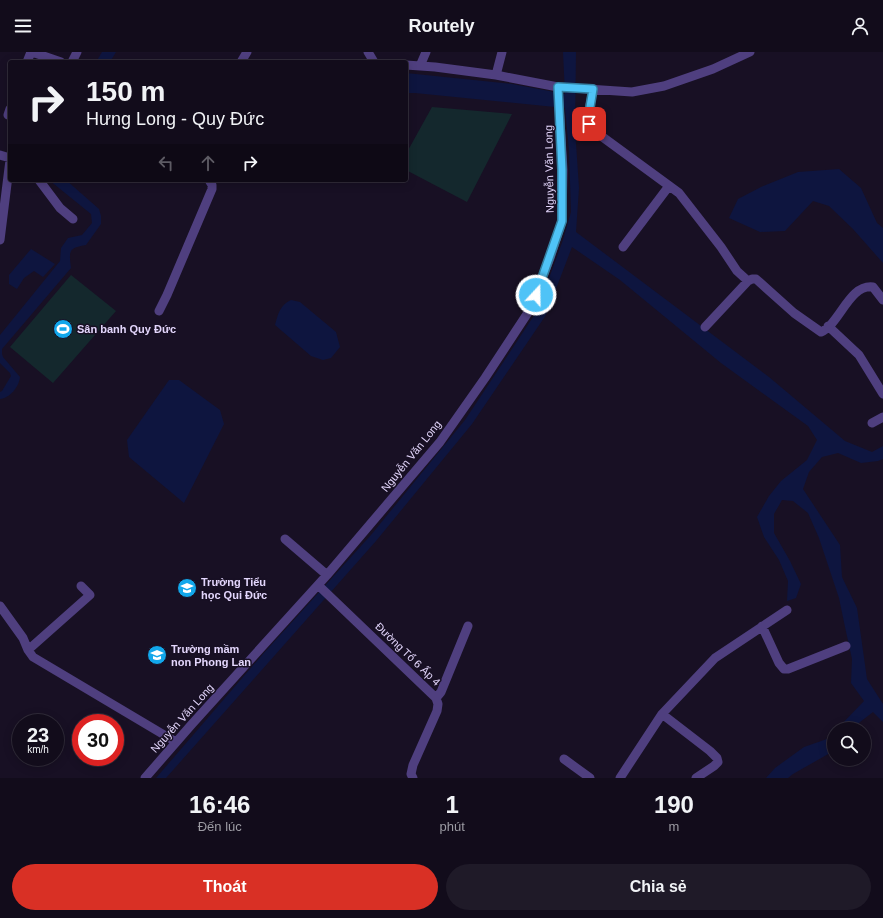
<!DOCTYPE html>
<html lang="vi">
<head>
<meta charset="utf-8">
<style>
  :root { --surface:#120c1b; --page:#1f1a28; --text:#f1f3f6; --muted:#9c9ba3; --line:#312c3a; --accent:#d93025 }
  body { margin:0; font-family:Helvetica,sans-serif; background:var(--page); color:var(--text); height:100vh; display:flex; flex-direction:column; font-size:15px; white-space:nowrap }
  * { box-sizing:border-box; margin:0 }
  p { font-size:13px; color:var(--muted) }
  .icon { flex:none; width:22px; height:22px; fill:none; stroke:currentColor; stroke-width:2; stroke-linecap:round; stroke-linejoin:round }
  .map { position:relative; height:726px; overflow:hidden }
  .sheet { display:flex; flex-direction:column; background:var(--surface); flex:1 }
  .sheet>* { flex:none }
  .top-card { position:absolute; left:8px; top:8px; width:400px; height:122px; border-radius:4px; box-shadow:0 2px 10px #0003,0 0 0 1px var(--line); background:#120c1b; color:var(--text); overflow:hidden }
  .buttons { position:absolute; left:827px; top:670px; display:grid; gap:8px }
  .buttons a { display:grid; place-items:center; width:44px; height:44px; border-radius:50%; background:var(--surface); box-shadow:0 2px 10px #0003,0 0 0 1px var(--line); font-size:20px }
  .speed { position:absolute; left:12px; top:662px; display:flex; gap:8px; font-size:20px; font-weight:700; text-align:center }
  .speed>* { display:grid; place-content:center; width:52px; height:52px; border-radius:50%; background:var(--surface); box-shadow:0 2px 10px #0003,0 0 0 1px var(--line); line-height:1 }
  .speed small { font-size:10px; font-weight:400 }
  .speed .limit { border:6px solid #d22; background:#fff; color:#111 }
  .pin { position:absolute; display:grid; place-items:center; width:34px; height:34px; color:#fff; margin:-17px; border-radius:8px; box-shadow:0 2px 6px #0006 }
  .me { position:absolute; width:44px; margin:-22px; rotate:21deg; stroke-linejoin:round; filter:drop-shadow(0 0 3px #0008) }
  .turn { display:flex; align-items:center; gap:14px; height:84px; padding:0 12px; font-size:18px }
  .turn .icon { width:52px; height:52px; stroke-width:2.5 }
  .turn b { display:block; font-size:28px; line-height:34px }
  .lanes { display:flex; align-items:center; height:38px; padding:0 12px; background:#0003; justify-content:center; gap:20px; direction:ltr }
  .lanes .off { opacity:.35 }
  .eta { display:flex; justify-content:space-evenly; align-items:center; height:68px; text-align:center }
  .eta b { font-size:24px; font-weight:800; line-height:28px }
  .cta { display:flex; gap:8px; margin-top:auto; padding:8px 12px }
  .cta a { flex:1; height:46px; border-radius:24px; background:var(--accent); color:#fff; font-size:16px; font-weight:800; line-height:46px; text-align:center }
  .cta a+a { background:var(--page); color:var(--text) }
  header { display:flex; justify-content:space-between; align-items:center; height:52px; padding:0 12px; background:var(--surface); font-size:18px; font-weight:800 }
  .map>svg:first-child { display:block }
  .green { fill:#14282d }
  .water { fill:#0e153f }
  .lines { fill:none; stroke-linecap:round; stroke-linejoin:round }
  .minor { stroke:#4f3f7f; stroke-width:9 }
  .route-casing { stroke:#337fa1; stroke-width:10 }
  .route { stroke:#4fc3f7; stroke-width:7 }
  .labels { text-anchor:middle; stroke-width:3; stroke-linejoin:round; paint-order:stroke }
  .street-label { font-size:11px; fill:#e3d6fc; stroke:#181024 }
  .poi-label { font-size:11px; font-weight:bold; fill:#e3d6fc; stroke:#181024; text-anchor:start }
</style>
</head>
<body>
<header><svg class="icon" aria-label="menu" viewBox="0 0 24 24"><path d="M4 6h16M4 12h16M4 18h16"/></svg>Routely<svg class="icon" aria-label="person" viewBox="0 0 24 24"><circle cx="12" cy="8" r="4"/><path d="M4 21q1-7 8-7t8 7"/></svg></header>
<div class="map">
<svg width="883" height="726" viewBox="0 0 883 726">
  <rect width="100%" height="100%" fill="#181024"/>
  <path class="green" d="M432,55L512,62L467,150L406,118V102Z
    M71,223L116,259L53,331L10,295Z"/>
  <path class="water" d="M102,0H116L110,10H96Z
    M563,0H576L575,76L579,136L576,180L769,325L845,389L872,400L883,394V407L878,409L861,411L838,401L822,405L809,420L803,437L840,493L842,525L857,556L867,627L883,652V670L873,660L851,677H837L864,649L851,631L852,607L845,575L839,546L819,486L808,461L793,449L782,448L774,462V481L790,509L801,532L796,546L787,549L788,529L779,508L764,485L757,465L769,444L781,429L807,408L817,388L808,374L721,311L620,228L572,195L546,263L472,372L376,489L166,726H156L263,602L371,483L465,368L537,259L563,188L571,160L569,98L565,56L415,41H406V21L512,32L565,42Z
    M839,117L861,136L877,171L883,176V211L853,177L829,154L813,149L785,179L760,180L729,166L738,147L761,135L798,120Z
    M49,128H66L99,157L101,164V172L86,193C68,196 69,199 71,216L2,297V302L3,305L20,325C19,335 10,346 0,347V340L2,339L11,324L10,321L0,311V283L60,209L61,196L68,186L82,183L92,171L91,162Z
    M31,197L55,212L43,225L34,219L24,226L17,237L9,232V223Z
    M291,248L300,250L336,280L340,295L331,306L323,308L311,304L275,273C278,262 280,253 291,248Z
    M169,328H179L220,358L224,372L184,451L129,405L127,388Z
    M834,680V696L830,701L793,722L788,726H766L775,716L804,695L827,687Z"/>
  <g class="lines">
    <path class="minor" d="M32,0L61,10
      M368,0L374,10
      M27,10L31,0
      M72,10L77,0
      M241,10L247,0
      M406,13L435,15L496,23L558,35L632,40L664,34L713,17L750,0
      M420,14L426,0
      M496,23L502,0
      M593,37C591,51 585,66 593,78L679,141L721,195L737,219L748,229L752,227H756L794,261L821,280C840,272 849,232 873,235L883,248
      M8,63L10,57
      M0,103L10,106
      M39,128L60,156L73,167
      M0,188L10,108
      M623,195L669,134
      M159,259L167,243L212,137V133L209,128
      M828,274L859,303L883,342
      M705,275L748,229
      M872,371L883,365
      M285,487L327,523
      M318,533L436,646L438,652L437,659L413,713L411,722L413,726
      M0,554L23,586L28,598L33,605L176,690
      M762,574L779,611L784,617H788L846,594
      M28,598L90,543L81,534
      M436,646L441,640L468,574
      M662,662L710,699L717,706L718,710L714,714L696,726
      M564,707L590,726
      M145,726L192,672L327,523L440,390L485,326L531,256L550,206L562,169L563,118L558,35
      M620,726L662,662L715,606L787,558"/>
  </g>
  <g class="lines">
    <defs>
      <path id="route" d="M536,243L562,169V118L558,35L593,37L589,61V72"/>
    </defs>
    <use href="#route" class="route-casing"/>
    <use href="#route" class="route"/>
  </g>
  <defs>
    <symbol id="stadium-disc" viewBox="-11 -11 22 22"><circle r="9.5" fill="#12a7eb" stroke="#181024"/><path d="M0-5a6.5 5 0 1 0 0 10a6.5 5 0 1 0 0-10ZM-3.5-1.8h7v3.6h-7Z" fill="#fff"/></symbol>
    <symbol id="school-disc" viewBox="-11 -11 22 22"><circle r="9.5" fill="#12a7eb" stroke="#181024"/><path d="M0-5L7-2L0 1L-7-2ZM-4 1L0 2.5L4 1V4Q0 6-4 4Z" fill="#fff"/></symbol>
  </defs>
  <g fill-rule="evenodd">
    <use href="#stadium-disc" x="52" y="266" width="22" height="22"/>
    <use href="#school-disc" x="176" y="525" width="22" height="22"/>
    <use href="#school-disc" x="146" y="592" width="22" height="22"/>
  </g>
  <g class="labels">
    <g class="street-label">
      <text transform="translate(549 117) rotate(-91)" y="4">Nguyễn Văn Long</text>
      <text transform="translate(411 404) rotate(-51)" y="4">Nguyễn Văn Long</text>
      <text transform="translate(408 602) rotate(44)" y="4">Đường Tổ 6 Ấp 4</text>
      <text transform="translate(182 666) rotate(-48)" y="4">Nguyễn Văn Long</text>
    </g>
    <g class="poi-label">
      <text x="77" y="281">Sân banh Quy Đức</text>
      <text x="201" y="534">Trường Tiểu<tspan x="201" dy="13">học Qui Đức</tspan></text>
      <text x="171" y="601">Trường mầm<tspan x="171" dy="13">non Phong Lan</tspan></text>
    </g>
  </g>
</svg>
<div class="buttons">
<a><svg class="icon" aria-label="search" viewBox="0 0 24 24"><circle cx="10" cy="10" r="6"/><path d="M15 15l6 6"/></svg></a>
</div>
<div class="speed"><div>23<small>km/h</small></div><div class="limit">30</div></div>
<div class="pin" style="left:589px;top:72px;background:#d93025"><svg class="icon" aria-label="arrive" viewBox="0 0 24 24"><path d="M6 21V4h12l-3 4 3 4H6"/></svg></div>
<svg class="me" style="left:536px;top:243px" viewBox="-20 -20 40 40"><circle r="17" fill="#4fc3f7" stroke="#fff" stroke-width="3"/><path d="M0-11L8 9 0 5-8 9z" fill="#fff"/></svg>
<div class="top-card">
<div class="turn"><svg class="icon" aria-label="right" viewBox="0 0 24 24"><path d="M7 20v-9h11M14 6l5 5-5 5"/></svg><div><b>150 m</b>Hưng Long - Quy Đức</div></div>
<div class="lanes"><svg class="icon off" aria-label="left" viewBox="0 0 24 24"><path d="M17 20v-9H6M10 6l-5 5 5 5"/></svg><svg class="icon off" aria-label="ahead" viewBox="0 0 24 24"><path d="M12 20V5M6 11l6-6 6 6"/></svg><svg class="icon" aria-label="right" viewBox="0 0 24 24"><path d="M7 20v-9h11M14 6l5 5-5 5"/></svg></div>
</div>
</div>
<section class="sheet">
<div class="eta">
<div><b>16:46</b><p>Đến lúc</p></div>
<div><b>1</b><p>phút</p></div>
<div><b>190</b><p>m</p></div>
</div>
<div class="cta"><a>Thoát</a><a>Chia sẻ</a></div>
</section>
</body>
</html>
